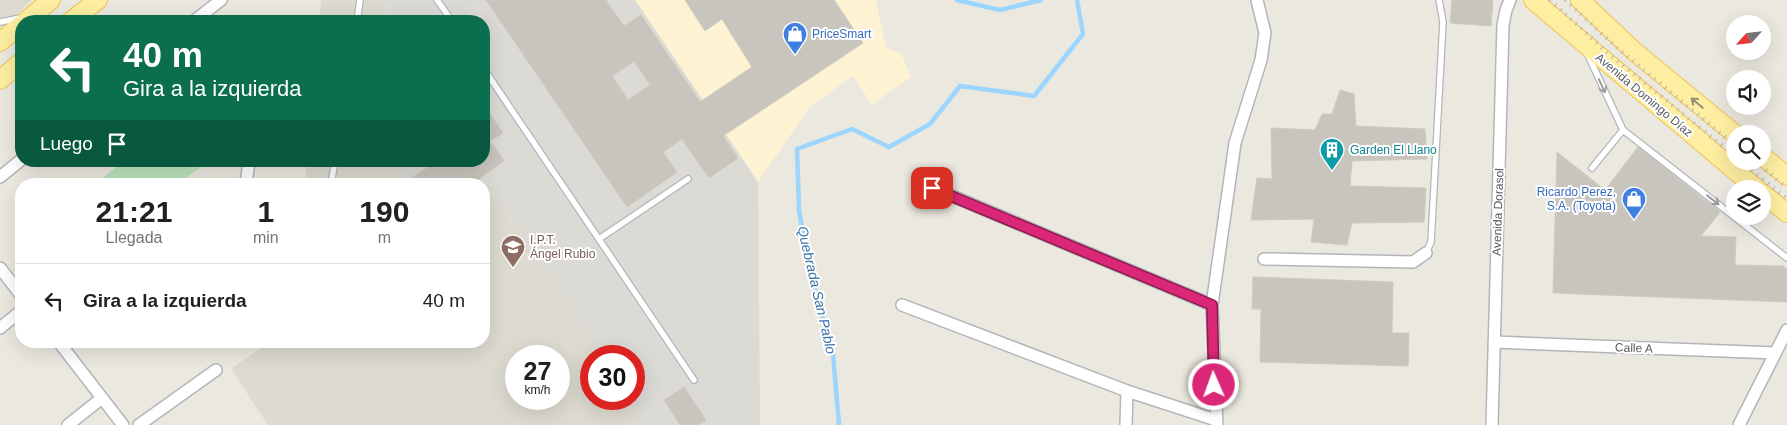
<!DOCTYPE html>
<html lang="es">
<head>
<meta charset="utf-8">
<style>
  :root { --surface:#fff; --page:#f6f6f6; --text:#202124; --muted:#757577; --line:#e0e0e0 }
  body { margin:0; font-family:Arial,sans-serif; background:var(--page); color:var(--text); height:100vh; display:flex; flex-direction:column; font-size:19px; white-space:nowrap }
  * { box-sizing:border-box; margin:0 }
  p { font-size:16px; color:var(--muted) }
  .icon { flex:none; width:28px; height:28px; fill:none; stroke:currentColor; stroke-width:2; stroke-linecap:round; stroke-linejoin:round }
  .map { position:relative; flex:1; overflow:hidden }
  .panel { position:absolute; left:15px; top:178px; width:475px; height:170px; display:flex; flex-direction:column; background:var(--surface); border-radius:20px; box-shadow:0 5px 20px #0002 }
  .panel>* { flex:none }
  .top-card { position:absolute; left:15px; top:15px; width:475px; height:152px; border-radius:20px; box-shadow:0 5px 20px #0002; background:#0b6e4f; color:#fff; overflow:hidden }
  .needle { width:32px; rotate:243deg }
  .buttons { position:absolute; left:1726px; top:15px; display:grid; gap:10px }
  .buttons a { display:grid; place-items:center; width:45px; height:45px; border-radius:50%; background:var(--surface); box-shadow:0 5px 20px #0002; font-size:25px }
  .speed { position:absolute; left:505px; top:345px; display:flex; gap:10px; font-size:25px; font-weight:700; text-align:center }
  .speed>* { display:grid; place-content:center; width:65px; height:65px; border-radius:50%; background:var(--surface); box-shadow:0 5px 20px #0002; line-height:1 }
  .speed small { font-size:12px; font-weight:400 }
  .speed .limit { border:8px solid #d22; background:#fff; color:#111 }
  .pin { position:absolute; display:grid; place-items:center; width:42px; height:42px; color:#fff; margin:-21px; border-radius:10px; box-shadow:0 2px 8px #0006 }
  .me { position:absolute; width:55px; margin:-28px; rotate:358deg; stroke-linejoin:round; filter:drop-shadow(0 0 4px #0008) }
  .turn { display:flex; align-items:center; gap:18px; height:105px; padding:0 25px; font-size:22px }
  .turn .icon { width:65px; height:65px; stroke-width:2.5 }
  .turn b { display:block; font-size:35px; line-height:42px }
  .then { display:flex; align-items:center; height:48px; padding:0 25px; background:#0003; gap:10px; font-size:19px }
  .eta { display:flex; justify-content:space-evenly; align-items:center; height:85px; text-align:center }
  .eta b { font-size:30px; font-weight:800; line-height:35px }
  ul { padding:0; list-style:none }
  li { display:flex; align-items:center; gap:15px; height:75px; padding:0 25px; border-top:1px solid var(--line) }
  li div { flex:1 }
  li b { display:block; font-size:19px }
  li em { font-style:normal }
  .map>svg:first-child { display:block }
  .commercial { fill:#fdf2d2 }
  .industrial { fill:#dcdad4 }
  .education { fill:#dddad0; fill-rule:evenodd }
  .green { fill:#bbe3bb }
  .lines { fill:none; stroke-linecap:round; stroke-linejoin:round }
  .stream { stroke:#9cd5fe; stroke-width:4.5 }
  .building { fill:#c8c5be; stroke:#d0cabe; fill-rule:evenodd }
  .lane-casing { stroke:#b2b6ba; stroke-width:8 }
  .street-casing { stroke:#b2b6ba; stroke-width:14 }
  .primary-casing { stroke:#efc254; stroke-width:20 }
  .lane { stroke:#fff; stroke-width:5.5 }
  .street { stroke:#fff; stroke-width:11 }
  .primary { stroke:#feeea1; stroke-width:18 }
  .rail { stroke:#b1b2b2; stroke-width:4; stroke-dasharray:1 6; stroke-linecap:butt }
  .oneway { stroke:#9b9da0 }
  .oneway2 { stroke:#928f77 }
  .route-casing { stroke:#8e194d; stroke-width:12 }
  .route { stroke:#db2777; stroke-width:9 }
  .labels { text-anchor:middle; stroke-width:4; stroke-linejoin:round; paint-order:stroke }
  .shop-label { font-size:12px; fill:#366cbe; stroke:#fff; text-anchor:start }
  .street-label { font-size:12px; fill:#585c60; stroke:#fff }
  .culture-label { font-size:12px; fill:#0d838f; stroke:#fff; text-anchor:start }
  .education-label { font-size:12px; fill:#785e54; stroke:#fff; text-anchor:start }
  .water-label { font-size:14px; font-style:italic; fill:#3b75ae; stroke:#fff }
</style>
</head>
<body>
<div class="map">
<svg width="1787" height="425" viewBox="0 0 1787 425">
  <rect width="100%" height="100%" fill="#ebe8df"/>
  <path class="commercial" d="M635,0H876L886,48L901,53L911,77L872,105L853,76L809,108L758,182Z"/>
  <path class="industrial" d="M384,0H635L758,182L760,425H646L629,399H634V356H601L491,190L484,194V184H398L396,161H484V21H385Z"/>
  <path class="education" d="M0,0H32L0,28Z
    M321,0H384L385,21H319Z
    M307,161H396L398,184H305Z
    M491,190L601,356H591V399H629L646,425H268L231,369L271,341H484V194ZM516,356H559V399H516Z"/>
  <path class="green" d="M123,161H194L200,168L177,184H96Z"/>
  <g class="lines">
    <path class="stream" d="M957,0L1000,10L1041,0
      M839,425L833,354L809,268L799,210L797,149L852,129L889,147L930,124L960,86L1034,96L1083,34L1077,0"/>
  </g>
  <path class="building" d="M486,0H606L624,26L641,15L700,102L752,67L722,19L705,31L685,0H834L863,43L723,136L738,158L709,178L682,139L663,152L677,172L627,207ZM634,61L650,85L628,100L612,76Z
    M1452,0H1493L1491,26L1450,23Z
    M1340,90L1354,94L1356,126L1425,129L1427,159L1352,161L1350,186L1426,188L1424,222L1352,223L1347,245L1311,242L1314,219L1251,220L1257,178L1272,179L1271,128L1315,130L1322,114H1332Z
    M484,105L503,133L490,141L504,161L471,184H403L437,161H484Z
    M1638,147L1720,212L1701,236L1736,237L1735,265L1783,266L1787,269V302L1553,293L1557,152L1605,190Z
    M1253,277L1393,282L1392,333H1409L1408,366L1260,362L1261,309H1252Z
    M684,387L706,420L698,425H680L664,400Z"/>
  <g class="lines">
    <defs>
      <path id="lane" d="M437,0L452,21
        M357,21L360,0
        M0,22L20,18
        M1587,53L1623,130L1787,258
        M484,69L694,380
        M1592,168L1623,130
        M331,184L335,161
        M599,239L688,179
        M1426,253L1431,242L1443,22L1439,0"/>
      <path id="street" d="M194,21L221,0
        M0,177L21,160
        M246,184L249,161
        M933,188L1212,305
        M1264,259L1413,262L1426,253
        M0,268L21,295
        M902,305L1127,391L1216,420
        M0,328L21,311
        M58,341L123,425
        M1494,342L1775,353
        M68,425L102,398
        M139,425L216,370
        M1126,425L1127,391
        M1217,425L1212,305L1235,143L1261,60L1265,33L1257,0
        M1492,425L1503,25L1506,10L1510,0
        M1739,425L1787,330"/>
      <path id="primary" d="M1533,0L1757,189
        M1580,0L1635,52L1735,134
        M26,21L51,0
        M71,21L98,0
        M0,42L21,25
        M0,80L21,62
        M1762,156L1787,176
        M1762,193L1787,213"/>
    </defs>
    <use href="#lane" class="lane-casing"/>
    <use href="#street" class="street-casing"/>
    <use href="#primary" class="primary-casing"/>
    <use href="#lane" class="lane"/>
    <use href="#street" class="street"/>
    <use href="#primary" class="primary"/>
    <path class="rail" d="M1550,0L1610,55L1735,156
      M1565,0L1614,45L1735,145
      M1741,161L1787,199
      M1755,161L1787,188"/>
  </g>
  <defs><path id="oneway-shaft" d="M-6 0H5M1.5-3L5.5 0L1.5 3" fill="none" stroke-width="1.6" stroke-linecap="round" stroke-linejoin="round" transform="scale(1.25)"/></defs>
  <g class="oneway">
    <use href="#oneway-shaft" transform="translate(1602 86) rotate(65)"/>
    <use href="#oneway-shaft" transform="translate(1713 200) rotate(38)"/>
  </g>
  <use class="oneway2" href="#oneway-shaft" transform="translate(1697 103) rotate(-140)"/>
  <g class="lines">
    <defs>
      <path id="route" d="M932,188L1212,305L1214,385"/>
    </defs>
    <use href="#route" class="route-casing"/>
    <use href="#route" class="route"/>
  </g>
  <defs>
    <symbol id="shop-pin" viewBox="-11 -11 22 30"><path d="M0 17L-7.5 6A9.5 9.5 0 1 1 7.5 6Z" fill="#3f7fe0" stroke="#fff"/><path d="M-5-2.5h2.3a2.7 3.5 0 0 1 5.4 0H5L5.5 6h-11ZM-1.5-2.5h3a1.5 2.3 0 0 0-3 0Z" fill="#fff"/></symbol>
    <symbol id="building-pin" viewBox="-11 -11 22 30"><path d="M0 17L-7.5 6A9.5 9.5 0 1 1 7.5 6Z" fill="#0f9aa8" stroke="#fff"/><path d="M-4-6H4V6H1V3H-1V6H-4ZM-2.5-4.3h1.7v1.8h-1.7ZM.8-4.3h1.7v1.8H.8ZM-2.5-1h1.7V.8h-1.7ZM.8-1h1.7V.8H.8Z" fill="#fff"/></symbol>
    <symbol id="school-pin" viewBox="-11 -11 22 30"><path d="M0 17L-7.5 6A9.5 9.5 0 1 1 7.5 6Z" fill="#8d6e63" stroke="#fff"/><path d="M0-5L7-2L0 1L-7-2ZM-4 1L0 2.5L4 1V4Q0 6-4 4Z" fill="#fff"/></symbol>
  </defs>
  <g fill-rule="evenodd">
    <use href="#shop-pin" x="781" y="20" width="28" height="38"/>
    <use href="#building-pin" x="1318" y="136" width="28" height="38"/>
    <use href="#shop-pin" x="1620" y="185" width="28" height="38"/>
    <use href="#school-pin" x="499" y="233" width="28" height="38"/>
  </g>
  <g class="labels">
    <g class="shop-label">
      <text x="812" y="38">PriceSmart</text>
      <text x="1616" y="196" text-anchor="end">Ricardo Perez,<tspan x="1616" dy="14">S.A. (Toyota)</tspan></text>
    </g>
    <g class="street-label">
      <text transform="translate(1644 95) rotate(40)" y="4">Avenida Domingo Díaz</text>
      <text transform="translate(1498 212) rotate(-88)" y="4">Avenida Dorasol</text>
      <text transform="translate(1634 348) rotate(2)" y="4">Calle A</text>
    </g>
    <g class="culture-label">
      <text x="1350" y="154">Garden El Llano</text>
    </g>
    <g class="education-label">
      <text x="530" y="244">I.P.T.<tspan x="530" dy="14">Ángel Rubio</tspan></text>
    </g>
    <g class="water-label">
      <text transform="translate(817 290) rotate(77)" y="5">Quebrada San Pablo</text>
    </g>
  </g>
</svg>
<div class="buttons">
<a><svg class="needle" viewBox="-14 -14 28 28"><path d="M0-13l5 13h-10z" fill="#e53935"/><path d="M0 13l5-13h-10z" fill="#757577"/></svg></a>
<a><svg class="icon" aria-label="sound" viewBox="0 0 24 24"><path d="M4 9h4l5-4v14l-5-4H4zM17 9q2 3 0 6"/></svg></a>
<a><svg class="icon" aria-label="search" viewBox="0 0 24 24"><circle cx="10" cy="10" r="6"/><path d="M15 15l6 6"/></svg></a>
<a><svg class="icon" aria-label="layers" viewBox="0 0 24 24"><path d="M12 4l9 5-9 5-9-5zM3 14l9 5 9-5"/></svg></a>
</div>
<div class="speed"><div>27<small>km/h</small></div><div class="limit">30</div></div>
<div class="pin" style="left:932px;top:188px;background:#d93025"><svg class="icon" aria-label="arrive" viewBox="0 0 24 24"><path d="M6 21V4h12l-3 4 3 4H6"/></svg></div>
<svg class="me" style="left:1214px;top:385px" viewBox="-20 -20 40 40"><circle r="17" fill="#db2777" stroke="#fff" stroke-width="3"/><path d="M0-11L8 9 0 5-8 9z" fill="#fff"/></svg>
<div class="top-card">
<div class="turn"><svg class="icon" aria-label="left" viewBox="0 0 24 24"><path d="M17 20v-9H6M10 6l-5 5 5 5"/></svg><div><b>40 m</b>Gira a la izquierda</div></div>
<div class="then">Luego<svg class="icon" aria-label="arrive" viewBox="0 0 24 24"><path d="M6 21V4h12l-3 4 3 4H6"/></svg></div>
</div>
<section class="panel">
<div class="eta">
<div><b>21:21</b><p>Llegada</p></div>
<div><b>1</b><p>min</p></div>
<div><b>190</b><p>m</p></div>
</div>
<ul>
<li><svg class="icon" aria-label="left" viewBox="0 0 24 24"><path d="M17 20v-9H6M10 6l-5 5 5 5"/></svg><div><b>Gira a la izquierda</b></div><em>40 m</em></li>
</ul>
</section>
</div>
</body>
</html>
